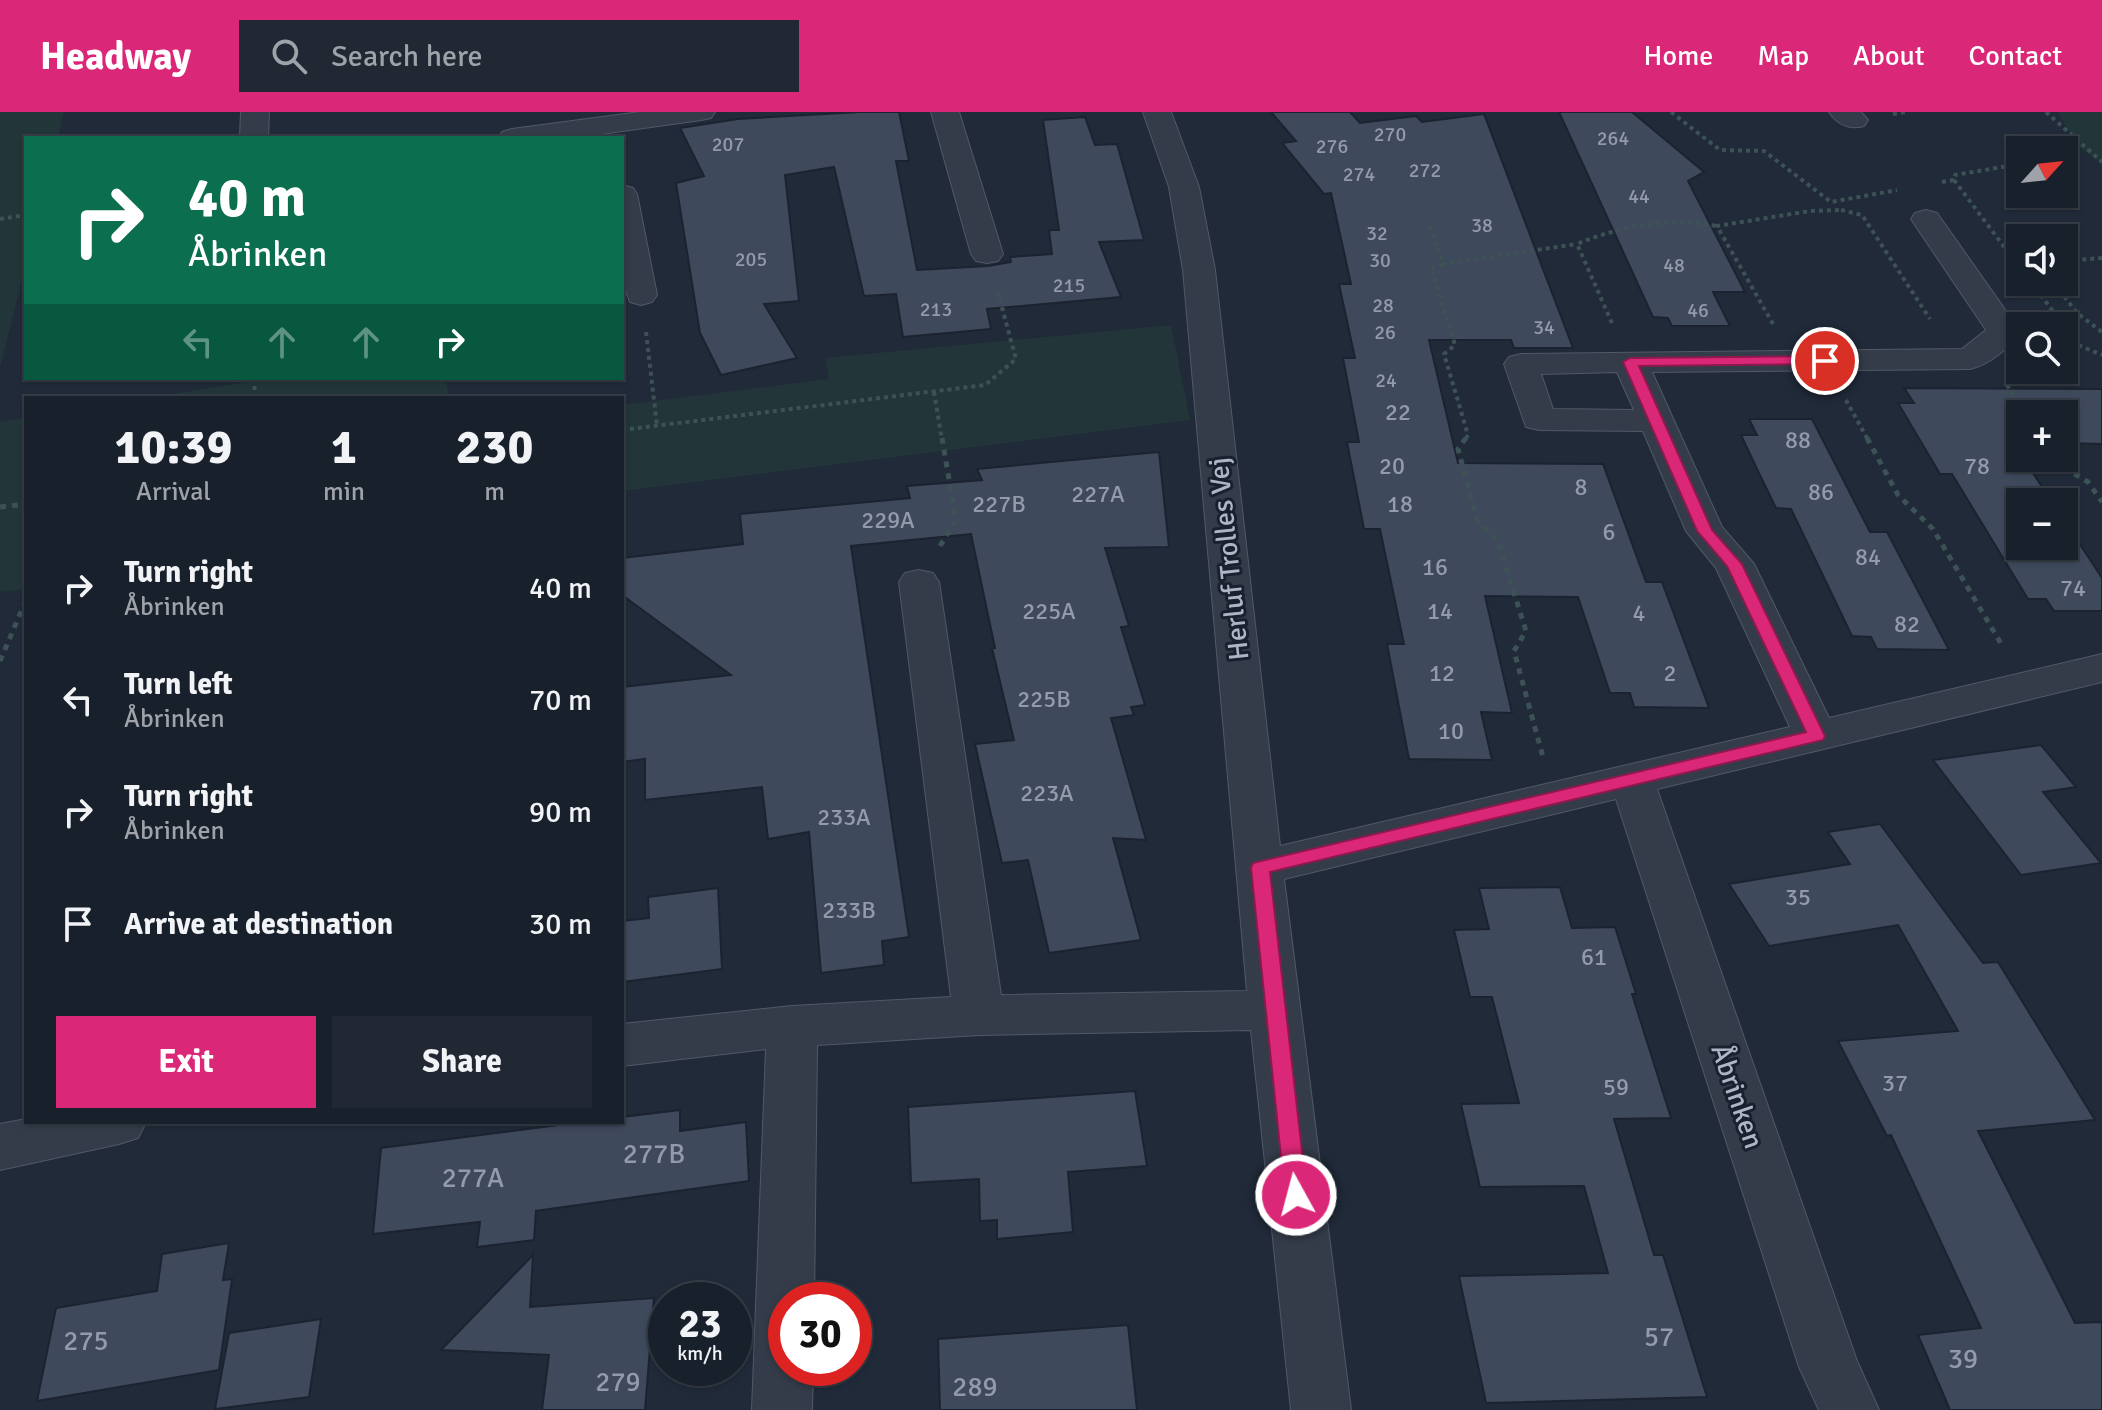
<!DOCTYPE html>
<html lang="en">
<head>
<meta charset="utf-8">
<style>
  :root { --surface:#18202b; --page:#212833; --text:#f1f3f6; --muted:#9fa3a9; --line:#363e47; --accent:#db2777 }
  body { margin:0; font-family:Signika,sans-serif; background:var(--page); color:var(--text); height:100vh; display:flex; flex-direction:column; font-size:30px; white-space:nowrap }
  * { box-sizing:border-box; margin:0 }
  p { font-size:26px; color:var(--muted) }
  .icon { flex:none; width:44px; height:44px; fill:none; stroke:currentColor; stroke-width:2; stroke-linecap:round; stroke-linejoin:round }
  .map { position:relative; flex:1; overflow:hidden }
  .details { position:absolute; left:24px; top:284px; width:600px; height:728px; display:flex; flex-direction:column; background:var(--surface); border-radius:0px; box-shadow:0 2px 6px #0004,0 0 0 2px var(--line) }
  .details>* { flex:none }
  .guide { position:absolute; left:24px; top:24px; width:600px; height:244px; border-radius:0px; box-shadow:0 2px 6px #0004,0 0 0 2px var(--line); background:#0b6e4f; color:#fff; overflow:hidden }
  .needle { width:52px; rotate:63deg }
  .controls { position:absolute; left:2006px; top:24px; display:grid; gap:16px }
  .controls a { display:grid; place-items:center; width:72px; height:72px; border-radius:0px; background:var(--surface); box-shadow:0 2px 6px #0004,0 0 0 2px var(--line); font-size:40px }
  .speed { position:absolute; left:648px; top:1170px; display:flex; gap:16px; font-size:40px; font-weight:700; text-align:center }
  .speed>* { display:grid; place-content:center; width:104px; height:104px; border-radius:50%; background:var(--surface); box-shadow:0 2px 6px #0004,0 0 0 2px var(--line); line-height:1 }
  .speed small { font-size:20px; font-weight:400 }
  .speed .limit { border:12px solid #d22; background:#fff; color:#111 }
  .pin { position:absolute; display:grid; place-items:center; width:68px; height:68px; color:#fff; margin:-34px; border:4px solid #fff; border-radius:50%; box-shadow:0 2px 8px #0007 }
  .me { position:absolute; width:88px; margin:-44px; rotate:353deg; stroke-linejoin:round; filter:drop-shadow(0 0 6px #0008) }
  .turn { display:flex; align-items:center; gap:28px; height:168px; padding:0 32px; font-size:36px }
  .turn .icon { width:104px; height:104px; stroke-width:2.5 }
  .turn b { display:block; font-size:56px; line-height:68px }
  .lanes { display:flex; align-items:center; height:76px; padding:0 32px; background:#0003; justify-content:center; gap:40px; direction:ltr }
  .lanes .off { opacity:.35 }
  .eta { display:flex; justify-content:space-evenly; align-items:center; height:136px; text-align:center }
  .eta b { font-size:48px; font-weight:700; line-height:56px }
  .primary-button { display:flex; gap:16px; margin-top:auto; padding:16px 32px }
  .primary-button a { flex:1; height:92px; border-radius:0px; background:var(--accent); color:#fff; font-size:32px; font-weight:700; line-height:92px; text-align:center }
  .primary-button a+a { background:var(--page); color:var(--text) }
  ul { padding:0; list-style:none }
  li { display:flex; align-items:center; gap:24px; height:112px; padding:0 32px }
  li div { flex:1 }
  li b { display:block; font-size:30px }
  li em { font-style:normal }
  header { display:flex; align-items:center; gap:48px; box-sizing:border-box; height:112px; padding:0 40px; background:var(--accent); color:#fff }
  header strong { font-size:38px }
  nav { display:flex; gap:44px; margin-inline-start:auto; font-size:28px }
  .search { width:560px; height:72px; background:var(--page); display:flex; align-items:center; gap:20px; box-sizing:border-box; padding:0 28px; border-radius:0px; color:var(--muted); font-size:30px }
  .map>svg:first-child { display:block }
  .green { fill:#22363a }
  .building { fill:#3f495c; stroke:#1b2330; stroke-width:2 }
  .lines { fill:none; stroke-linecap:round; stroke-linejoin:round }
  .minor-casing { stroke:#515967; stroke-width:2 }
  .path-far1 { stroke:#3d5255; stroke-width:4; stroke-dasharray:4 4; stroke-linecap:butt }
  .path { stroke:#3d5255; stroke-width:5; stroke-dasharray:6 6; stroke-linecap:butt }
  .minor { fill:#343c4a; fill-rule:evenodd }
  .route { fill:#db2777; stroke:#8e194d; stroke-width:2 }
  .labels { text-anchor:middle; stroke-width:6; stroke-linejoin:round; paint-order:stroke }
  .far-number-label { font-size:20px; fill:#929bac }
  .number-label { font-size:24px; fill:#929bac }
  .street-label { font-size:28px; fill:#aeb6c6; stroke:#19212e }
  .near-number-label { font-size:28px; fill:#929bac }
</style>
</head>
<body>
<header>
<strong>Headway</strong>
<div class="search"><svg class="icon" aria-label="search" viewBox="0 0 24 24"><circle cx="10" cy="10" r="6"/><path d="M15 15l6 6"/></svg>Search here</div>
<nav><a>Home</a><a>Map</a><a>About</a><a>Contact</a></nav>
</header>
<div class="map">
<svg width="2102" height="1298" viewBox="0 0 2102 1298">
  <rect width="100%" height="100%" fill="#202a39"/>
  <path class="green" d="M0,0H64L58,26H26V152L0,256Z
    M2058,0H2102V51L2077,34Z
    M1171,213L1190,308L622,379V293L829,267L825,246Z
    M272,266H446L449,286H148Z
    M26,306V477L0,480V310Z"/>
  <path class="building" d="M860,0H899L909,49H896L917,158L988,154L1011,150L1010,145L1052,142L1049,118H1059L1043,8L1085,5L1095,33L1117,32L1144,128L1099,130L1121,185L987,197L991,217L903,225L896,182L864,184L834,55L785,63L799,189L764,192L797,246L721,263L700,221L676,71L704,64L680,16L738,7Z
    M1271,0H1350L1360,11L1416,4L1422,10L1484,2L1573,236H1514L1511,228H1429L1458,351L1603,352L1646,470H1662L1709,596L1634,595L1630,581H1610L1578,485L1485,484L1512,601L1481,600L1492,648L1409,647L1387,532H1404L1380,417H1364L1347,330H1359L1343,246H1355L1339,172H1351L1331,81L1324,82L1282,31L1296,29Z
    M1559,0H1632L1704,60L1688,69L1745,180H1713L1730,214H1672L1668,206L1653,205Z
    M1904,276L2102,277V332L2064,331V302H2020V331H2013L2020,346H2023L2052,390H2020V434H2064V408L2102,466V499H2054L2046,487H2028L1952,362H1940L1898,291H1914Z
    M1749,307H1812L1870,420H1887L1949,538L1877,537L1871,525L1852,524L1791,397L1776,396L1757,357L1741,323H1757Z
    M1159,340L1169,435L1105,436L1129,514L1121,515L1145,593L1131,595L1134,603L1111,606L1146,728L1113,726L1141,828L1049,841L1028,748L1002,751L975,632L1014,628L992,536H995L971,422L851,434L909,825L882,829L884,853L821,861L809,720L768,727L762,675L645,688V647L622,650V575L731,563L622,483V446L743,432L740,402L910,386L907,374L982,368L977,357Z
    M2041,633L2076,675L2043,680L2101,751L2021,763L1933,648Z
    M1880,712L1983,851L1998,850L2095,1008L1978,1019L2075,1211L2102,1210V1298H1950L1918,1223L1981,1216L1891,1023L1887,1024L1838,929L1958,919L1898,813L1769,834L1729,772L1850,752L1828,720Z
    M1560,775L1572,816L1615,815L1636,882H1632L1671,1006L1614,1007L1654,1143H1663L1707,1285L1486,1291L1459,1164L1608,1161L1584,1074L1480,1075L1461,992L1519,991L1492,885H1470L1454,818L1489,817L1479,776Z
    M718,776L722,857L622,870V809L649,806L648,785Z
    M1135,979L1147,1054L1068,1060L1073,1120L997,1127V1108L980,1109L979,1067L911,1071L908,995Z
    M680,998V1019L746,1010L749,1069L536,1099L534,1128L477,1135L480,1110L373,1122L381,1036L582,1010H622V1005Z
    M229,1131L223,1168L232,1167L219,1258L37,1289L56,1196L157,1179L162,1142Z
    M533,1143L530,1195L654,1186L645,1298H542L549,1243L441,1238Z
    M321,1207L309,1285L215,1297L229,1221Z
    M1128,1213L1137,1298H940L938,1227Z"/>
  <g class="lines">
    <defs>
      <path id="minor" d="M241,0H269L268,26H240Z
        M640,0H715L711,6L701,8L573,26H498L502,20L512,17Z
        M931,0H959L1003,142L998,149L987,151L976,149L971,142Z
        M1143,0H1171L1199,75L1215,158L1280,734L1790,615L1716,456L1686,419L1643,319L1539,318L1526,315L1504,252L1509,245L1521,242L1962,237L1986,218L1911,107L1915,101L1926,98L1937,101L2020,219C2012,235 1988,253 1970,257L1652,260L1722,415L1754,452L1829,606L2102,542V570L1657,677L1857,1249L1879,1298H1819L1799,1255L1616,687L1284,767L1351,1298H1291L1251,918L979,923L817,933L814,1188H786V1256H813L812,1298H752L766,937L622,954V912L792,894L951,885L899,470L905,461L919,458L933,461L939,470L1001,883L1247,879L1183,158L1169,75ZM1617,260L1634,298L1553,297L1541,262Z
        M1829,0H1861L1868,8L1864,14C1849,18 1838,13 1829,0Z
        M622,73L633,76L637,82L657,183L652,190L641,193L630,190L622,167Z
        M26,1007V1010H146L138,1026L119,1032L0,1058V1012Z"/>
    </defs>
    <use href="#minor" class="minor-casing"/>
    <path class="path-far1" d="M1671,0L1720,38L1764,39L1831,90L1897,78
      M2046,0L2102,50
      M1893,2L1907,0
      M1954,68L2020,156
      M1942,70L1954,68L1955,63L2020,52
      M1841,98L1862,103L1930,207
      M0,107L26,103
      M1430,114L1443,152L1577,132
      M1443,152L1431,156L1455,233L1444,242L1468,323L1465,328
      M2064,161L2076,148L2102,146
      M2031,170L2064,214
      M2061,170L2060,179L2077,201L2102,220
      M1612,211L1577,132C1623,113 1668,106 1717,114
      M1773,212L1717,114L1810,99L1841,98
      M2064,214L2078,233L2102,243
      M646,220L657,314
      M2064,233H2077
      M254,266L255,286
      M2007,273L2027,302
      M934,280L942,328
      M1846,288L1868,328
      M622,318L985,273L1016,247L997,177"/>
    <path class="path" d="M1466,326L1458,337L1477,408L1498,430L1526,519L1514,539L1543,645
      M1867,326L1898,383L1933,417L2003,535
      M2057,346L2063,355L2088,370L2102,390
      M0,395L26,392
      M940,434L956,408L942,326
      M0,549L26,488"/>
    <use href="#minor" class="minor"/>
  </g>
  <path class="route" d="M1825,244L1832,249L1830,252L1639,254L1712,418L1742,452L1825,624L1823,628L1270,760L1307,1083L1304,1090L1296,1093L1288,1090L1285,1083L1251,756L1253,751L1806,620L1727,454L1697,419L1623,250L1630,246Z"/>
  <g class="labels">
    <g class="far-number-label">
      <text x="1390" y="29">270</text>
      <text x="1613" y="33">264</text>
      <text x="728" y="39">207</text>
      <text x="1332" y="41">276</text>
      <text x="1425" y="65">272</text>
      <text x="1359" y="69">274</text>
      <text x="1639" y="91">44</text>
      <text x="1482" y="120">38</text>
      <text x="1377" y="128">32</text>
      <text x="751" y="154">205</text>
      <text x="1380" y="155">30</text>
      <text x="1674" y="160">48</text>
      <text x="1069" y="180">215</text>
      <text x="1383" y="200">28</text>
      <text x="936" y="204">213</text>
      <text x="1698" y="205">46</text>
      <text x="1544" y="222">34</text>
      <text x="1385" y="227">26</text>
      <text x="1386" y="275">24</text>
    </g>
    <g class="number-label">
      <text x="1398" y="308">22</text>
      <text x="1798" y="336">88</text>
      <text x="1392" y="362">20</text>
      <text x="1977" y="362">78</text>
      <text x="1581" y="383">8</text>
      <text x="1821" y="388">86</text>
      <text x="1098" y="390">227A</text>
      <text x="999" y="400">227B</text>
      <text x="1400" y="400">18</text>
      <text x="888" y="416">229A</text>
      <text x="1609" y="428">6</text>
      <text x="1868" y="453">84</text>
      <text x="1435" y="463">16</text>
      <text x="2073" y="484">74</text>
      <text x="1049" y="507">225A</text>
      <text x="1440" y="507">14</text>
      <text x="1639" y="509">4</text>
      <text x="1907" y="520">82</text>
      <text x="1442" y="569">12</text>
      <text x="1670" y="569">2</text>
      <text x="1044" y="595">225B</text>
      <text x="1451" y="627">10</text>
      <text x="1047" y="689">223A</text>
      <text x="844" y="713">233A</text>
      <text x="1798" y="793">35</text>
      <text x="849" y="806">233B</text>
      <text x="1594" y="853">61</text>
      <text x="1895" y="979">37</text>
      <text x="1616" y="983">59</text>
    </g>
    <g class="street-label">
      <text transform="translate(1228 447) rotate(-96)" y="10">Herluf Trolles Vej</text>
      <text transform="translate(1738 984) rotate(71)" y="10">Åbrinken</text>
    </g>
    <g class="near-number-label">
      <text x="654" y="1051">277B</text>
      <text x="473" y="1075">277A</text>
      <text x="1659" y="1234">57</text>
      <text x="86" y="1238">275</text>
      <text x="1963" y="1256">39</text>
      <text x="618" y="1279">279</text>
      <text x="975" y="1284">289</text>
    </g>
  </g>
</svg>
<div class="controls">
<a><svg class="needle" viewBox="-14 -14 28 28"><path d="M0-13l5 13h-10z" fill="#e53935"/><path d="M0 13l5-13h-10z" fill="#9fa3a9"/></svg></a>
<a><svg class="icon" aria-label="sound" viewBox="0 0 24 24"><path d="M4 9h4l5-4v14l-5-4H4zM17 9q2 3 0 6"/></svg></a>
<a><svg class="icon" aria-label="search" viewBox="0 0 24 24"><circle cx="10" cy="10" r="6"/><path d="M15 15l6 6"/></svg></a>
<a>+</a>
<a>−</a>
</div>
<div class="speed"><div>23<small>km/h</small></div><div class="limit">30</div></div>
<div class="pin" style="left:1825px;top:249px;background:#d93025"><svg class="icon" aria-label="arrive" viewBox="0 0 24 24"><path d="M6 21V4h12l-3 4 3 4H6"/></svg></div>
<svg class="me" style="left:1296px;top:1083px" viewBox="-20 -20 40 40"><circle r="17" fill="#db2777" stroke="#fff" stroke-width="3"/><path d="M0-11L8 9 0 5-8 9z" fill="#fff"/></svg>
<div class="guide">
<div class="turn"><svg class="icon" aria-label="right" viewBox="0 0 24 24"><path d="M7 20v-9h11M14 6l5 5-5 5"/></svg><div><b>40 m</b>Åbrinken</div></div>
<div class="lanes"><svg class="icon off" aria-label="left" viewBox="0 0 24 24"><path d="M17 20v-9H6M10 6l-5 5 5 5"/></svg><svg class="icon off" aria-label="ahead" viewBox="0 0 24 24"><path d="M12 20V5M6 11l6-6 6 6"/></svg><svg class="icon off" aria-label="ahead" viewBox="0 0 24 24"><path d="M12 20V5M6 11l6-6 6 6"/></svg><svg class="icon" aria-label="right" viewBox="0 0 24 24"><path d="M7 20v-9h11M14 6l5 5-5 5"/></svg></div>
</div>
<section class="details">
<div class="eta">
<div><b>10:39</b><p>Arrival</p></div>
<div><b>1</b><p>min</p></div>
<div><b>230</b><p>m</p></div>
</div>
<ul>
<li><svg class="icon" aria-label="right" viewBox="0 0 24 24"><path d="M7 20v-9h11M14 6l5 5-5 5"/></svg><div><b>Turn right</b><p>Åbrinken</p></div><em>40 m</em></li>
<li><svg class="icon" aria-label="left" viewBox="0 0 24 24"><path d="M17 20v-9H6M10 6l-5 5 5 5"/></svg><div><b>Turn left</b><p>Åbrinken</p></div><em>70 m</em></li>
<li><svg class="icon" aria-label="right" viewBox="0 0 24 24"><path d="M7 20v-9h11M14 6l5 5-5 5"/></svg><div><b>Turn right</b><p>Åbrinken</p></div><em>90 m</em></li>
<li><svg class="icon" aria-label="arrive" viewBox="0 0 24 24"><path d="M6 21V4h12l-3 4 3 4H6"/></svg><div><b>Arrive at destination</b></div><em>30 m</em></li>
</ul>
<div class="primary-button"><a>Exit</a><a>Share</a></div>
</section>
</div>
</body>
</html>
